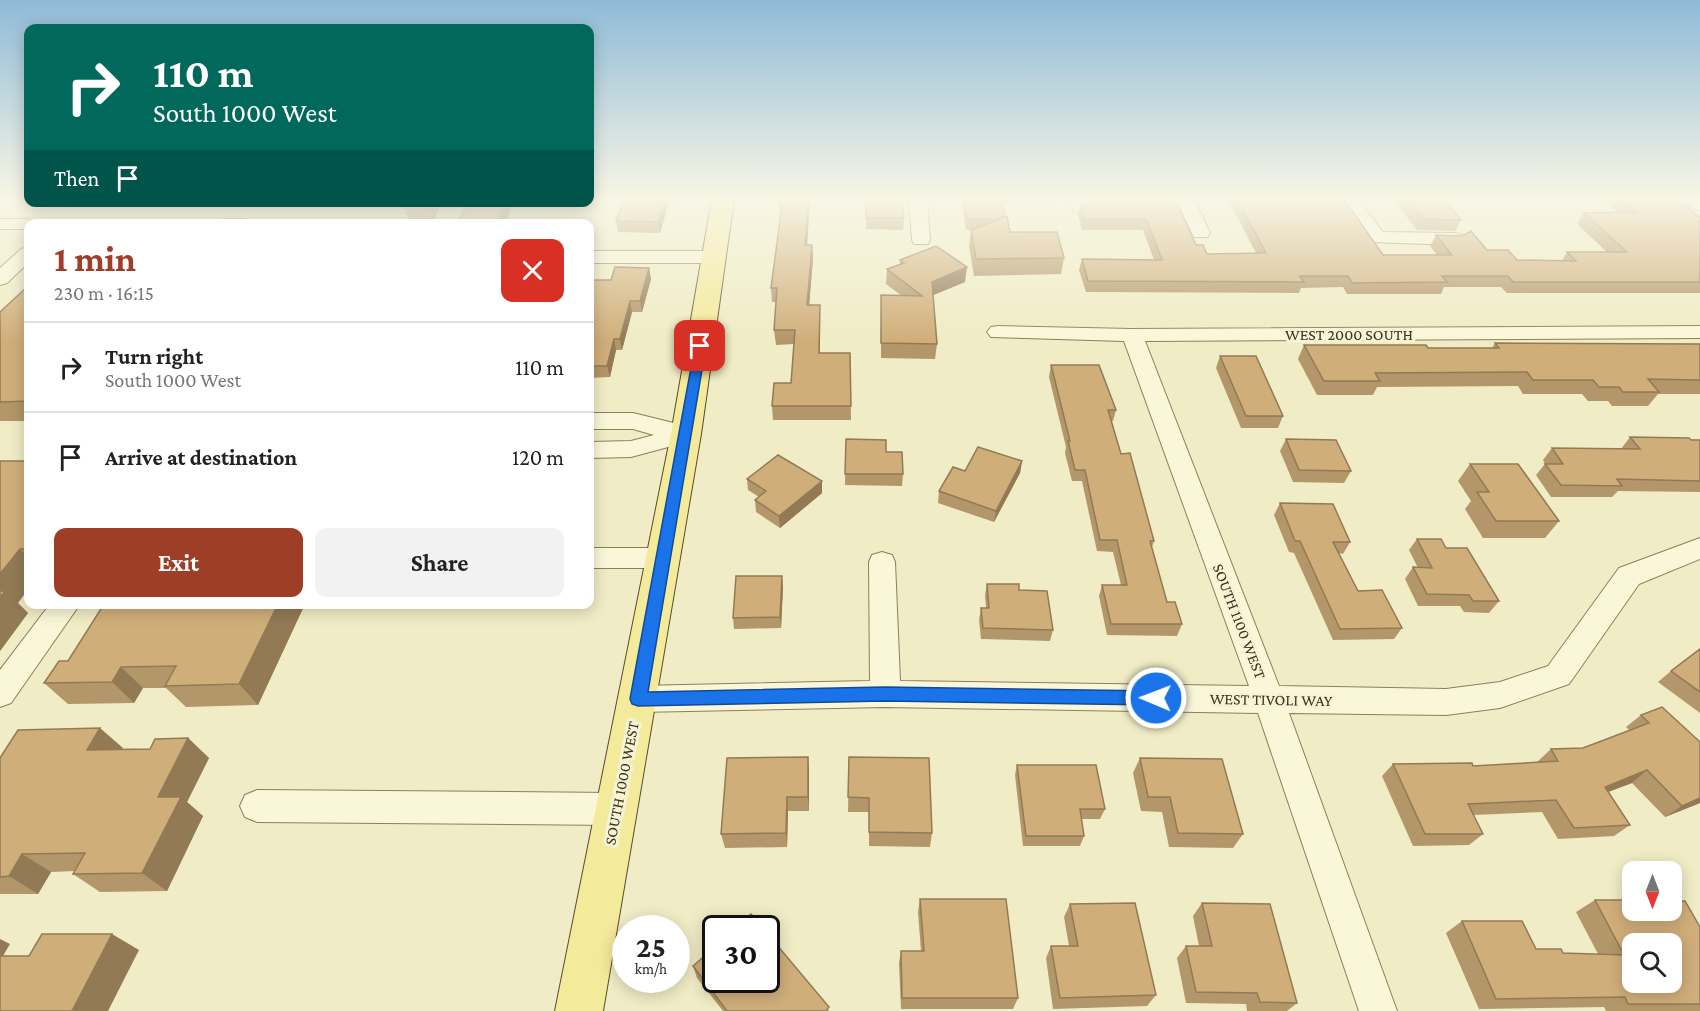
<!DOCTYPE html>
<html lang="en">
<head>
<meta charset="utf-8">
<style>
  :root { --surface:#fff; --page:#f2f2f2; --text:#222; --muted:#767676; --line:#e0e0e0; --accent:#9e3e27 }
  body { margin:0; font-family:"Crimson Pro",serif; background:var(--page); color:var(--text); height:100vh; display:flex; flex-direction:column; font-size:22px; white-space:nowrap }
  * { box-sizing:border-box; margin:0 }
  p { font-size:20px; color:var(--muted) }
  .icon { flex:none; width:33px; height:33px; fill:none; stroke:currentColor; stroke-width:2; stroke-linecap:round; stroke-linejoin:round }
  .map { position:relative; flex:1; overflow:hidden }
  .sheet { position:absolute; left:24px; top:219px; width:570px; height:390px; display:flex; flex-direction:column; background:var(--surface); border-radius:12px; box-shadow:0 3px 15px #0003 }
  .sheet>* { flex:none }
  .banner { position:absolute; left:24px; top:24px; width:570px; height:183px; border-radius:12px; box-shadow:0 3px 15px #0003; background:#00695c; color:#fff; overflow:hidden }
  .needle { width:39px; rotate:180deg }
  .controls { position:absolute; left:1622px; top:861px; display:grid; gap:12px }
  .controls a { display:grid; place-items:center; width:60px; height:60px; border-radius:12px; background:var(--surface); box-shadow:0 3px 15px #0003; font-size:30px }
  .speed { position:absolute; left:612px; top:915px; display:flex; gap:12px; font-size:30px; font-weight:700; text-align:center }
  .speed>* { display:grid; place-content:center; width:78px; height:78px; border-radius:50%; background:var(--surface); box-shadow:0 3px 15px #0003; line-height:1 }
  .speed small { font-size:15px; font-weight:400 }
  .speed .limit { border:3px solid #111; border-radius:9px; background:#fff; color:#111 }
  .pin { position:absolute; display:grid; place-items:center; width:51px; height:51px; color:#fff; margin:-26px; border-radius:12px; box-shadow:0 3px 9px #0006 }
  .me { position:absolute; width:66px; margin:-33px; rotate:271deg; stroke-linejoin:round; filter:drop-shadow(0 0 4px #0008) }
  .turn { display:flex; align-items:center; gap:21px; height:126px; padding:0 30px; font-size:27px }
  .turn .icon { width:78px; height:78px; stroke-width:2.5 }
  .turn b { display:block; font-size:42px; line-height:51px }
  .then { display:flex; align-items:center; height:57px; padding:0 30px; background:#0003; gap:12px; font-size:22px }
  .round { display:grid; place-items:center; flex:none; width:63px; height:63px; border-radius:12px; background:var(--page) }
  .head { display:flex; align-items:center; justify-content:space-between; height:102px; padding:0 30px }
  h1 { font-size:36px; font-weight:700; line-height:45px; color:var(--accent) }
  .button { display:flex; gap:12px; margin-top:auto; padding:12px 30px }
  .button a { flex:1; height:69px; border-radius:12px; background:var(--accent); color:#fff; font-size:24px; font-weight:700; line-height:69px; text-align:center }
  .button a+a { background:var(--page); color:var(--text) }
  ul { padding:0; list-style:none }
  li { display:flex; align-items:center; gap:18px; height:90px; padding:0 30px; border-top:2px solid var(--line) }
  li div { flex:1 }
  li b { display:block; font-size:22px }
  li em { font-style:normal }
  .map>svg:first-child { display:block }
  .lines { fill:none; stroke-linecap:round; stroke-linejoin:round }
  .minor-casing { stroke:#8c7f5a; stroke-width:2 }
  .major-casing { stroke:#5a4b2e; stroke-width:2 }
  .minor { fill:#faf7d9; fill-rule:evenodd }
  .major { fill:#f4ea9c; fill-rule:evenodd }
  .wall { fill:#b39669 }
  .shaded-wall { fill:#927a55 }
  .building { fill:#d0ae7a; stroke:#927a55; stroke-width:1.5; fill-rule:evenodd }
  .route { fill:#1a73e8; stroke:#114b97; stroke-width:1.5 }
  .labels { text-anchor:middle; stroke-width:6; stroke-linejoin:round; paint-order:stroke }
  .street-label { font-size:16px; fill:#3c321f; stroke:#f7f4d5 }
</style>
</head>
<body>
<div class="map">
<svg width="1700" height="1011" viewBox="0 0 1700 1011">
  <rect width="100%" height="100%" fill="#f0ecc5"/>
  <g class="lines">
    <defs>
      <path id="minor" d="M909,199H927L930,240L928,244H914L912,240Z
        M1068,199H1086L1089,208L1086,212H1074Z
        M1176,199H1194L1210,233L1208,237H1194Z
        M1339,199H1357L1383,232L1455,233L1462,235L1464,239L1462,243L1455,245L1371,242Z
        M1684,199H1700V210L1694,209Z
        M0,219H28L37,224H28V229H0Z
        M223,219H245L254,224H214Z
        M28,247V263L7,283L0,285V268L21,249Z
        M590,251H715L722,253L725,257L722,261L715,263H590Z
        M998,326L1132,329L1700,326V338L1145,341L1279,686L1446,689L1500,682L1548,666L1619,568L1700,538V559L1639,584L1569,684L1500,708L1446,715L1289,713L1397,1011H1359L1258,713L885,707L638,712L627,708L623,699L627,690L638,686L870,681L869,562L872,555L882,552L892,555L895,562L900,681L1249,686L1124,341L991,337L987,332L991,327Z
        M590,413H633L694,428L698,434L694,440L631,457L590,458V442L631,441L654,435L633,429H590Z
        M590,548H663L672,551L676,558L672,565L663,568H590Z
        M50,604H80L11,703L0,707V670Z
        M257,790L615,793L627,798L632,809L627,820L615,825L257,822L245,817L240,806L245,795Z"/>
      <path id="major" d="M712,199H734L701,434L603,1011H555L671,434Z"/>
    </defs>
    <use href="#minor" class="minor-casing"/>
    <use href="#major" class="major-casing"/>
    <use href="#minor" class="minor"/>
    <use href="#major" class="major"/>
  </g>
  <path class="wall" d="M624,199H679L678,202H669L660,233L618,232L616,221Z
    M810,199L807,245H812L813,259L809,305H820V353H850L851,420H773L772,406L791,383L794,344L776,345L774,330L776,302H772L771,288L781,219L779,205Z
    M865,199L904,218L903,230L866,229Z
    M961,199H1055V202H1002L1005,216L1010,232L1064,258L1061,274L974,276L969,246L971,230H966Z
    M1228,199H1344L1383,255H1437L1430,246L1436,235L1487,250L1517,260L1562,261L1567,252H1607L1577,224L1584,213L1617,212L1603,199H1677L1700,218V293H1507L1501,287H1444L1441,294H1347L1343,287L1301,288L1299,293L1086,292L1079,270L1082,259L1154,260L1143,230H1082L1078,214L1080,203L1131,200L1207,254L1256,253Z
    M1393,199H1443L1461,220L1455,231L1417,230Z
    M443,202L434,219H408L404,208Z
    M511,210L505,224H460L459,220Z
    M900,260L965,282L933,295L937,344L935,359L881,358V295L902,296L886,284L887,269L900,264Z
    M649,268L651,279L642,312H632L622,350H616L610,377L590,378V280H611Z
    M28,286V421H0V312Z
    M1495,343L1700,344V394H1658L1648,406H1612L1608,401H1588L1582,394H1523L1518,386L1377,387L1373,395H1317L1298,359L1304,345L1428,348H1492Z
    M1220,356L1283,416L1278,428H1241L1216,368Z
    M1051,365L1116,410L1113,421H1111L1121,454L1154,541L1152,547L1167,602L1182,624L1177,636L1107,635L1099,596L1102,585H1121L1113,552L1097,551L1082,481H1072L1065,453L1066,447L1049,377Z
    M1630,437L1700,440V492L1618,491L1612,497H1551L1536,475L1545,464L1543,460L1552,448L1621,449Z
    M846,439L886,452L903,474L902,486L845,485Z
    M1286,439L1351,471L1344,483L1293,482L1280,451Z
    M28,461V589L18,603L28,613L0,651Z
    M1022,461L1020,473L994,522L938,503L939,491L965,471Z
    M1470,464L1559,521L1545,538H1483L1465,509L1471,501L1458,481Z
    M747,479L822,493L780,528L756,512L755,500L759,497L748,490Z
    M1280,503L1350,542L1343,554L1339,553L1358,591L1402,628L1394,639L1333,640L1294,553L1289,552L1274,515Z
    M1417,539L1446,548L1499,601L1489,613L1464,612L1460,606H1418L1405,579L1413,567L1418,568L1409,550Z
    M987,584L1019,590L1053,630L1050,641L981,639L979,620L981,608H986L985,595Z
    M783,587L781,628L734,629L733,618Z
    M104,604H305L258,705L186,707L166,688H143L134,703L68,704L44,683L68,661Z
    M1700,649V713L1658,682L1671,671Z
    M1662,707L1700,803L1665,817L1632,783L1608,791L1630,825L1614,836L1558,839L1542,812L1473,815L1483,834L1469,845L1413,846L1382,776L1393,764L1473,766L1537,762L1551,749L1583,748L1629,730L1626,727L1641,715Z
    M188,738L209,758L187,802L203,816L167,891L100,892L73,874L75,871L51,872L38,894H0V758L123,748L122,749H150Z
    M808,757L809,772V811H788L787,847L725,848L721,834Z
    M849,757L932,833L930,847L869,846V812H848Z
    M1140,758L1243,834L1233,848L1169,847L1162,812L1141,811L1133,773Z
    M1017,765L1105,809L1100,819H1081L1084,836L1080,846H1023L1015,775Z
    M920,899L1018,998L1013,1009H901L899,963L901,951H921L918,912Z
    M1595,900L1700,927V1011H1606L1604,1007L1479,1009L1446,933L1462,921L1536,949L1563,953L1598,954L1576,912Z
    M1202,903L1297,1003L1287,1011H1247L1246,1004L1186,1003L1177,958L1186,946H1199L1193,916Z
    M1070,904L1156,995L1147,1006L1053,1009L1046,958L1051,946H1069L1064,917Z
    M693,966L830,1011H723L697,978Z"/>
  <path class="shaded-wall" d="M665,199H669V202L660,233L658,222Z
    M809,199H810L806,259L805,245Z
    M433,202H443L434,219L430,208Z
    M506,202H509L511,210L505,224H499L498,220Z
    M812,245L813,259L808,319L807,305Z
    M967,267L965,282L931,296L932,282Z
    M649,268L651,279L642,312L640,301Z
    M630,301L632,312L622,350L620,339Z
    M614,339L616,350L610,377L607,366Z
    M1022,461L1020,473L994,522L996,511Z
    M822,481V493L780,528L779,516Z
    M20,549L28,557V589L18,603L28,613L0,651V574Z
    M782,576L783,587L781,628L780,617Z
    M278,604H305L258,705L239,684Z
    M121,667L143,688L134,703L112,682Z
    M100,728L123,748L111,770L87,750Z
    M188,738L209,758L187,802L203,816L167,891L142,873L158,797Z
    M808,757L809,772V811L808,797Z
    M1647,770L1632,783L1590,799L1605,787Z
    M787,797L788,811L787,847L786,833Z
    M1700,798V803L1665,817L1682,806Z
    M22,854L51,872L38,894L9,876Z
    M112,934L139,950L108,1011H72Z
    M0,939L10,944L0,961Z"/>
  <path class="building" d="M624,199H665L658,222L616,221Z
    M780,199H809L805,245H812L807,305H820L819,353H850L851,406H772L774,383H791L795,330H774L777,288H771L782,205H779Z
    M866,199H902L904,218H866Z
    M964,199H1001L1005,216L998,219H967Z
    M1092,199H1175L1196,245H1203L1207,254L1266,253L1237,199H1344L1383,255H1452L1436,235L1462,236L1471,231L1487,250H1508L1517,260L1576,261L1567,252H1627L1584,213L1636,212L1622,199H1677L1700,218V282H1513L1508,276H1442L1447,282L1352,283L1348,276H1300L1304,282L1088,281L1082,259L1162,260L1146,219H1084L1080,203H1088Z
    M1406,199H1443L1461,220L1423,219Z
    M407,202H433L430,208H404Z
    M469,202H506L498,220H459Z
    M1007,216L1010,232H1057L1064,258L976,259L971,230Z
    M936,246L967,267L932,282L937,344L881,343V295L922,296L887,269L904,263L900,260Z
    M615,267L649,268L640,301H630L620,339H614L607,366H590V280H611Z
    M28,286V401L0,402V312Z
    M1495,343L1700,344V380L1648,379L1659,392H1623L1619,387H1599L1593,380H1533L1527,372L1375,373L1380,381H1324L1304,345H1426L1428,348H1499Z
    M1220,356H1256L1283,416H1246Z
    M1051,365H1099L1116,410H1108L1121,454L1130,453L1154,541H1150L1167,602H1175L1182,624H1111L1102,585H1127L1117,540H1100L1085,470H1075L1068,441H1070Z
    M1630,437L1689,438L1691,440H1700V481L1617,479L1622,486L1561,485L1545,464H1563L1552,448L1640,449Z
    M846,439L886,440V452H902L903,474H845Z
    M1286,439L1336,440L1351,471L1299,470Z
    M978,447L1022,461L996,511L939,491L953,467L965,471Z
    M778,455L822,481L779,516L755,500L766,491L747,479Z
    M0,461H28V549H20L0,574Z
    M1470,464H1518L1559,521H1496L1477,492H1489Z
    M1280,503L1333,504L1350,542H1333L1358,591L1382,590L1402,628L1340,629L1300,541H1295Z
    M1417,539H1441L1446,548H1467L1499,601H1473L1469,595L1427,594L1413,567L1432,568Z
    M736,576H782L780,617L733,618Z
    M987,584H1019V590L1047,591L1053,630L983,628L981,608H989Z
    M0,591H5L0,597Z
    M104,604H278L239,684L165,686L176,666L121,667L112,682L44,683L59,661H68Z
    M1700,649V692L1671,671Z
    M1662,707L1700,742V798L1682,806L1647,770L1605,787L1630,825L1574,828L1556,800L1468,804L1483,834H1425L1393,764L1472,763L1473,766L1558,761L1551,749L1583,748L1649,723L1641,715Z
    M100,728L87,750L150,749L155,739L188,738L158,797H181L142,873L73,874L85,853L22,854L9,876L0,877V758L18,730Z
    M808,757V797H787L786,833L721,834L727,758Z
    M849,757L929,758L932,833L869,832V798L848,797Z
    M1140,758L1222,759L1243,834L1178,833L1170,797H1148Z
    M1017,765H1096L1105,809H1080L1084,836H1026Z
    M920,899H1006L1018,998H902L901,951H924Z
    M1595,900H1632V910H1671V901H1685L1700,927V1004H1628L1625,997L1496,999L1462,921H1522L1536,949H1561L1563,953L1624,955ZM1632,944H1671V982H1632Z
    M1135,903L1156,995L1060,998L1051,946H1078L1070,904Z
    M1202,903L1270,904L1297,1003L1260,1002L1257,993L1196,992L1186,946H1212Z
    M751,914L763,928H734Z
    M766,932L829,1007L826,1011H727L693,966L716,946V980H766Z
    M42,934H112L72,1011H0V956H29Z"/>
  <linearGradient id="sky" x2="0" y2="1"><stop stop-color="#8ebad8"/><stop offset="0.58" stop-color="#f8f6e5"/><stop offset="1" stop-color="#f8f6e5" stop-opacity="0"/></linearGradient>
  <rect width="1700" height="341" fill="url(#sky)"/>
  <path class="route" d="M700,342L706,346L648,692L885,687L1156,691L1162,693L1164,698L1162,703L1156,705L885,701L638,706L632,704L630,699L695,346Z"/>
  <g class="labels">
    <g class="street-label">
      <text x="1349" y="340">WEST 2000 SOUTH</text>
      <text transform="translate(1240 621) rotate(69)" y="6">SOUTH 1100 WEST</text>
      <text transform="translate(1271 699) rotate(1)" y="6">WEST TIVOLI WAY</text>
      <text transform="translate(621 783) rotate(-79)" y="6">SOUTH 1000 WEST</text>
    </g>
  </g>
</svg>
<div class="controls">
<a><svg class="needle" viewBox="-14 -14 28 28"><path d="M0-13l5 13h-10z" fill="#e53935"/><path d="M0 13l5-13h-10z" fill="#767676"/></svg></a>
<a><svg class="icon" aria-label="search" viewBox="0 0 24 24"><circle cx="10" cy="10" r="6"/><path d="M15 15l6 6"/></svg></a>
</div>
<div class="speed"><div>25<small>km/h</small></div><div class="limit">30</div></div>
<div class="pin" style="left:700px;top:346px;background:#d93025"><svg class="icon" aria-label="arrive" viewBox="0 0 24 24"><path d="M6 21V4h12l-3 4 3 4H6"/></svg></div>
<svg class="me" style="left:1156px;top:698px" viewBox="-20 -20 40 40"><circle r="17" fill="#1a73e8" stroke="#fff" stroke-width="3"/><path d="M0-11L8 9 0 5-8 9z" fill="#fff"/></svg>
<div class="banner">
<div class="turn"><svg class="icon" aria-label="right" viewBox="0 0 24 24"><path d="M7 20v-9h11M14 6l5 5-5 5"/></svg><div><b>110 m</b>South 1000 West</div></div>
<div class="then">Then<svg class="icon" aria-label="arrive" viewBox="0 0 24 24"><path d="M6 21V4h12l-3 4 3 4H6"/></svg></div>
</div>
<section class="sheet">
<div class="head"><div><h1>1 min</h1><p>230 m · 16:15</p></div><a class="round" style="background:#d93025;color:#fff"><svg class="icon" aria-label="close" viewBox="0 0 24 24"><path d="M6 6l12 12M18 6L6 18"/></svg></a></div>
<ul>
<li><svg class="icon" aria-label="right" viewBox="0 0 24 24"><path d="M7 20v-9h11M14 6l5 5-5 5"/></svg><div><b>Turn right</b><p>South 1000 West</p></div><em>110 m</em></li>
<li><svg class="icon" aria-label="arrive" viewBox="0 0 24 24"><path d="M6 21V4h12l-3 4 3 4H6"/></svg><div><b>Arrive at destination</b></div><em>120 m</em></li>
</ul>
<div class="button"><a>Exit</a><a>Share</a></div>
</section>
</div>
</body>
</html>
